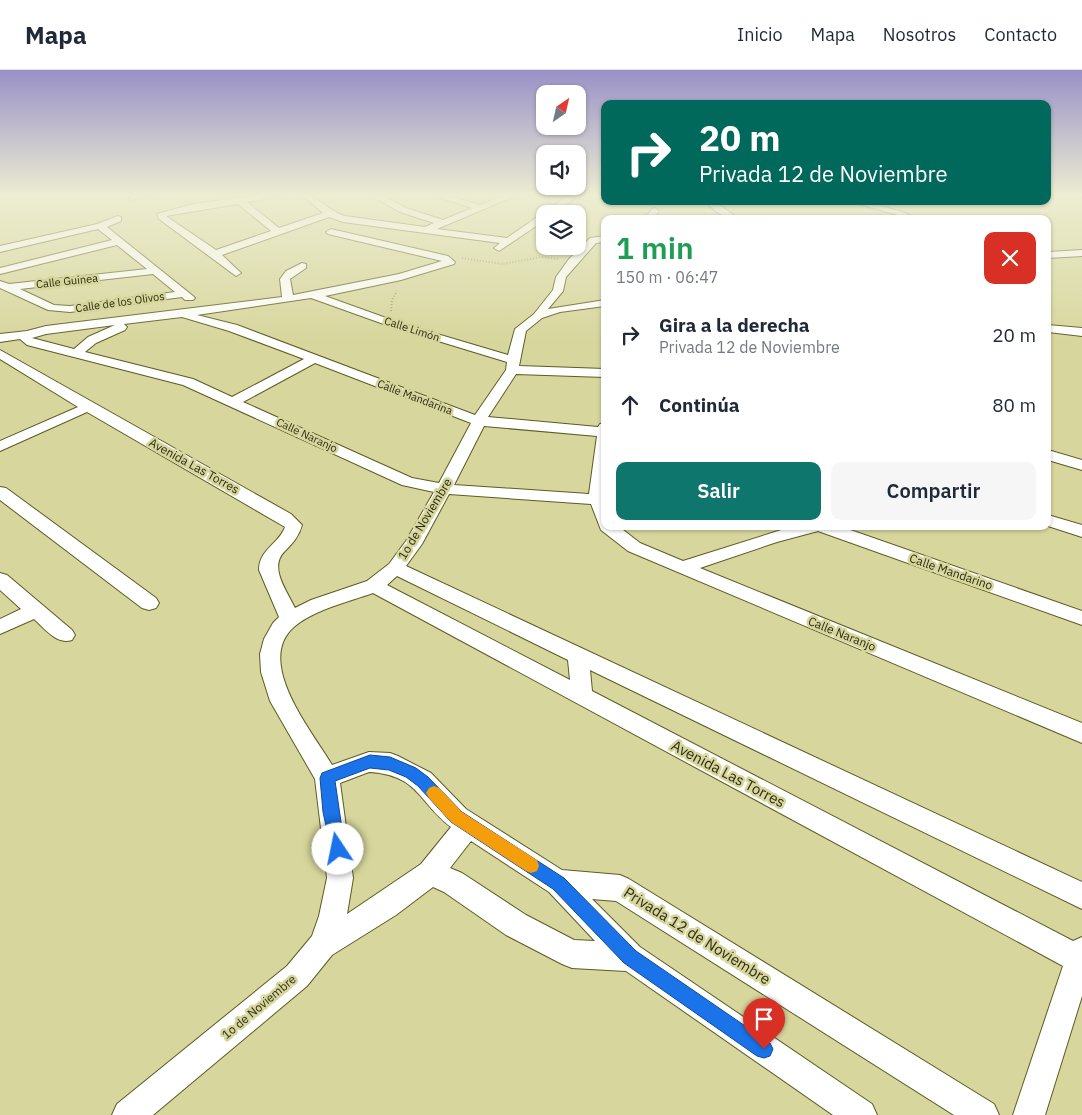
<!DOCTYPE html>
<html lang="es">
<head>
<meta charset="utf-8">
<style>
  :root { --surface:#fff; --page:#f6f6f7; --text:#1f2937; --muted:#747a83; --line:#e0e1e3; --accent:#0f766e }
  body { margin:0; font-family:"IBM Plex Sans",sans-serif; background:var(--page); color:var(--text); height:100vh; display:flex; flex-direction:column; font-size:19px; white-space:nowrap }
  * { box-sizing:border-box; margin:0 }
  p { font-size:16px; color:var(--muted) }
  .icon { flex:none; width:28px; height:28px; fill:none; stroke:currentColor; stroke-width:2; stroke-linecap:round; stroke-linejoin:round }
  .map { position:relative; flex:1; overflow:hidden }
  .details { position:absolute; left:601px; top:145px; width:450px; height:315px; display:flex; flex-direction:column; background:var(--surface); border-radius:10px; box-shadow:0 1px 4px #0004 }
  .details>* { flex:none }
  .hud { position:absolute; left:601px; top:30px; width:450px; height:105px; border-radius:10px; box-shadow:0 1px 4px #0004; background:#00695c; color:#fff; overflow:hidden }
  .needle { width:32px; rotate:34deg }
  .buttons { position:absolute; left:536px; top:15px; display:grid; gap:10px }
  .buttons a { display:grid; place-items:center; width:50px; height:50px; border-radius:10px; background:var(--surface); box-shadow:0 1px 4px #0004; font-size:25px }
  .pin { position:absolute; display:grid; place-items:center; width:42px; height:42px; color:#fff; margin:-51px -21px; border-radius:50% 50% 50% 0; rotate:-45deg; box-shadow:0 0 5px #0007 }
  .pin .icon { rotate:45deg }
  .me { position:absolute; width:55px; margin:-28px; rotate:349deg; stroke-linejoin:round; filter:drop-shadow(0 0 4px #0008) }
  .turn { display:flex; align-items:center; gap:18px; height:105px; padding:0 15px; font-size:22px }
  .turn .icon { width:65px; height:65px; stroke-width:2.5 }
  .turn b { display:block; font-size:35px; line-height:42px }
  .round { display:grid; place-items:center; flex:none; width:52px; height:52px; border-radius:10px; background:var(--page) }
  .overview { display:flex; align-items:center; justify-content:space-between; height:85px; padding:0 15px }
  h1 { font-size:30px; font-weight:600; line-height:38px; color:#1e9e55 }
  .action { display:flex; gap:10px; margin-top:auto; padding:10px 15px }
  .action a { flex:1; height:58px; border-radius:10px; background:var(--accent); color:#fff; font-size:20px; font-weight:600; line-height:58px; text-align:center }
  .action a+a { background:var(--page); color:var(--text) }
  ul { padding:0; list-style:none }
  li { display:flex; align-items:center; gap:15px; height:70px; padding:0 15px }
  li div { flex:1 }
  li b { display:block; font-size:19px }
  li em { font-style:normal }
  header { display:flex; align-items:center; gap:30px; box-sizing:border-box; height:70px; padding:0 25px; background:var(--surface); border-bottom:1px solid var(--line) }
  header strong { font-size:24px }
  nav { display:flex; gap:28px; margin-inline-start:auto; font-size:18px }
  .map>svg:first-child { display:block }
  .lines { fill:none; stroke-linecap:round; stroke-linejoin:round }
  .street-casing { stroke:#5d5b24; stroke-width:2 }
  .path { stroke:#a1a071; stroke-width:2; stroke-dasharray:1 2; stroke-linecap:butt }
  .street { fill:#fff; fill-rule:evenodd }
  .route { fill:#1a73e8; stroke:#114b97 }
  .slow { fill:#f59e0b }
  .labels { text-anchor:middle; stroke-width:5; stroke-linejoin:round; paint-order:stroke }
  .far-street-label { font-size:11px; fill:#2d2c15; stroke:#d7d69c }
  .street-label { font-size:12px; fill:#2d2c15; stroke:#d7d69c }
  .near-street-label { font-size:15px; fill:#2d2c15; stroke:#d7d69c }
</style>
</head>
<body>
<header>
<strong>Mapa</strong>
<nav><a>Inicio</a><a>Mapa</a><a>Nosotros</a><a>Contacto</a></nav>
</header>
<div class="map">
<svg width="1082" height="1045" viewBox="0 0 1082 1045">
  <rect width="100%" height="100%" fill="#d7d69c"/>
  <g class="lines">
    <defs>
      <path id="street" d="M133,125H158L130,130L129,128Z
        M261,125H287L247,132L279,158L323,143L302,125C318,125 328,141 345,146L425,157L434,153L400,142L370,125H381L406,138L443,150L472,138L432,125H446L480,135L505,125H517L437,159L507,168L569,125H579L554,144H545V150L499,181L494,178L500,173L343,152L329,147L222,185L241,203L236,206L159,149L157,144L193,134ZM238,134L271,161L216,180L166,146Z
        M705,131H714L739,149C725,149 715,142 705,131Z
        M848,131H864L909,144L905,147Z
        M655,138L659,141L653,149H644L652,139Z
        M118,146L121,147V151L107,157L193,226L195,228L193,230H185L182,227L70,242L48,240L0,218V211L9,214L147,199L117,175L0,204V198L112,170L98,159L0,182V176L97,154ZM153,204L175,222L70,236L54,235L20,219Z
        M331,159L448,186L455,192L454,194L401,210L325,226L400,253L508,285L515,259L534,244L553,220L556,207L569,189L590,168L605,166V172L596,173L566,207L563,221L548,239L605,230V236L560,242L542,248L526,261L519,296L605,299V307L516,304L488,347L598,357L600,354L605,353V456H618L640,473L683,491L794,456H839L1082,541V555L818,461L777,472L700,498L1082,653V673L628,481L601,460L591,434L449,424L422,474L406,496L1082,812V839L590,600L592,621L1073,871L1082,867V926L1045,1045H1013L1063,896L373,523C348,532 316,539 295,556C253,591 312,661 332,695L369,682L390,683L398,686L431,703L466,739L562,800L620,805L629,809L994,1034L999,1045H954L616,831L592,829L640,877L872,1034L877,1045H833L626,901L572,898L562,894L506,865L444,822L433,817L396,845L332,885L307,916L153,1045H112L117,1034L287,896L312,866L319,846L327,808L315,709L270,631L261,602L260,584L264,569L273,553L279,547L259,500C259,479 279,474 285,457L87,342L0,381V371L78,337L0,289V280L291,444L302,455C299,466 293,473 285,481C268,497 287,521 295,538L311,530L367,511L389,494L406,471L434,422L402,415L183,315L27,275L20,269L0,272V264L27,261L46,256L282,227L280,209L286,201L302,193L306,194V198L290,209L293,225L399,204L442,191L328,164L326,162ZM311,228L392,257L507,292L506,300L475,345L237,255L197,245ZM182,247L229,261L304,289L232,327L193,309L85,282L96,273L125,260L127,257L124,254ZM115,255L88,267L74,279L32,268L46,264ZM315,293L471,353L439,413L412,408L243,332ZM484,356L597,366L589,424L454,415ZM397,506L568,590L570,610L387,515ZM369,702C419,705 418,732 451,757L421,794L347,844L353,808L340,713ZM471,771L549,822L595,871L574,870L526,845L462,803L450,798Z
        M1082,180V186L1048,188V182Z
        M1048,255L1082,258V266L1048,262Z
        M1048,380L1082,390V400L1048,390Z
        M0,417L6,418L156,528L159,533L156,538L149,540L142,538L0,430Z
        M1048,445L1082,455V467L1048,456Z
        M0,503L7,505L72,560L75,565L72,570C57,575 45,559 34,549L0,564V549L21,539L0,520Z"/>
    </defs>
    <use href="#street" class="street-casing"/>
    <path class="path" d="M462,188L502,194L542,187L559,189
      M391,241L392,230L397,221"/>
    <use href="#street" class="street"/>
  </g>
  <linearGradient id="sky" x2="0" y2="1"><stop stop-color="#9991c7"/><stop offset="0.46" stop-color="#ededd2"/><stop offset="1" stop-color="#ededd2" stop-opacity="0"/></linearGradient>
  <rect width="1082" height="272" fill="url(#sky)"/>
  <path class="route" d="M370,685L390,687L416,698L428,707L462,742L564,808L636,881L770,973L773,979L770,986L764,988L757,986L624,893L553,819L451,752L418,716L406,707L389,700L370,698L335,711L345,779L343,784L338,786L332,784L323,742L320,708L322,703Z"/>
  <path class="slow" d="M434,716L439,718L462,742L537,790L539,796L537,801L531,803L526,801L451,752L429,728L426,723L429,718Z"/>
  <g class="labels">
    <g class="far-street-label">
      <text transform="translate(67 211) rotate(-6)" y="4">Calle Guinea</text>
      <text transform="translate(120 232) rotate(-8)" y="4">Calle de los Olivos</text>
      <text transform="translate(412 259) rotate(18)" y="4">Calle Limón</text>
      <text transform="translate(415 327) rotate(21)" y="4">Calle Mandarina</text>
      <text transform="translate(307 365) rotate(25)" y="4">Calle Naranjo</text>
    </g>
    <g class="street-label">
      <text transform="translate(194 396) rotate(29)" y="4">Avenida Las Torres</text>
      <text transform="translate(425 449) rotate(-59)" y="4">1o de Noviembre</text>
      <text transform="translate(951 502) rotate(19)" y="4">Calle Mandarino</text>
      <text transform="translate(842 564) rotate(22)" y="4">Calle Naranjo</text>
      <text transform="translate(259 937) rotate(-40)" y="4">1o de Noviembre</text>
    </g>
    <g class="near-street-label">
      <text transform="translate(728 704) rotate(28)" y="5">Avenida Las Torres</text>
      <text transform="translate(697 866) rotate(32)" y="5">Privada 12 de Noviembre</text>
    </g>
  </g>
</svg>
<div class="buttons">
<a><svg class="needle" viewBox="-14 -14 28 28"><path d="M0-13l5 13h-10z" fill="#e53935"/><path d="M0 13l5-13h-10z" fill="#747a83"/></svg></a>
<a><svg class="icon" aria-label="sound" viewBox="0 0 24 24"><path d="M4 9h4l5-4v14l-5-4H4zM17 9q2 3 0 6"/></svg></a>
<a><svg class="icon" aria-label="layers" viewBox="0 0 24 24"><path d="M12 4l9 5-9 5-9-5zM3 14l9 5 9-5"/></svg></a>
</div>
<div class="pin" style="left:764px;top:979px;background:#d93025"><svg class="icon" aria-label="arrive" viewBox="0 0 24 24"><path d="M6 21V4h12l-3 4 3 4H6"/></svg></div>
<svg class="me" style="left:338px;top:779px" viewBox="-20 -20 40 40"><circle r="19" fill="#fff"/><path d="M0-13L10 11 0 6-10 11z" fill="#1a73e8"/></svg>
<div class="hud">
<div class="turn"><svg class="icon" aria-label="right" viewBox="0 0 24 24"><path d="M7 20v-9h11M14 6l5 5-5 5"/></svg><div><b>20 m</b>Privada 12 de Noviembre</div></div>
</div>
<section class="details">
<div class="overview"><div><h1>1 min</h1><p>150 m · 06:47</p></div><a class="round" style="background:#d93025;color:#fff"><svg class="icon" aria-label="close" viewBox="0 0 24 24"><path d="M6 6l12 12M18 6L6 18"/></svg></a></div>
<ul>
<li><svg class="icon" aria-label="right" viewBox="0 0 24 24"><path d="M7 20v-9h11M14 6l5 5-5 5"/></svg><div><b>Gira a la derecha</b><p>Privada 12 de Noviembre</p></div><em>20 m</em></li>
<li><svg class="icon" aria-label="ahead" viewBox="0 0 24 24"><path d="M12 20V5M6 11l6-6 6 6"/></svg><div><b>Continúa</b></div><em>80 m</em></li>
</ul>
<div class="action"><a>Salir</a><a>Compartir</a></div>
</section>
</div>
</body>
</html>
